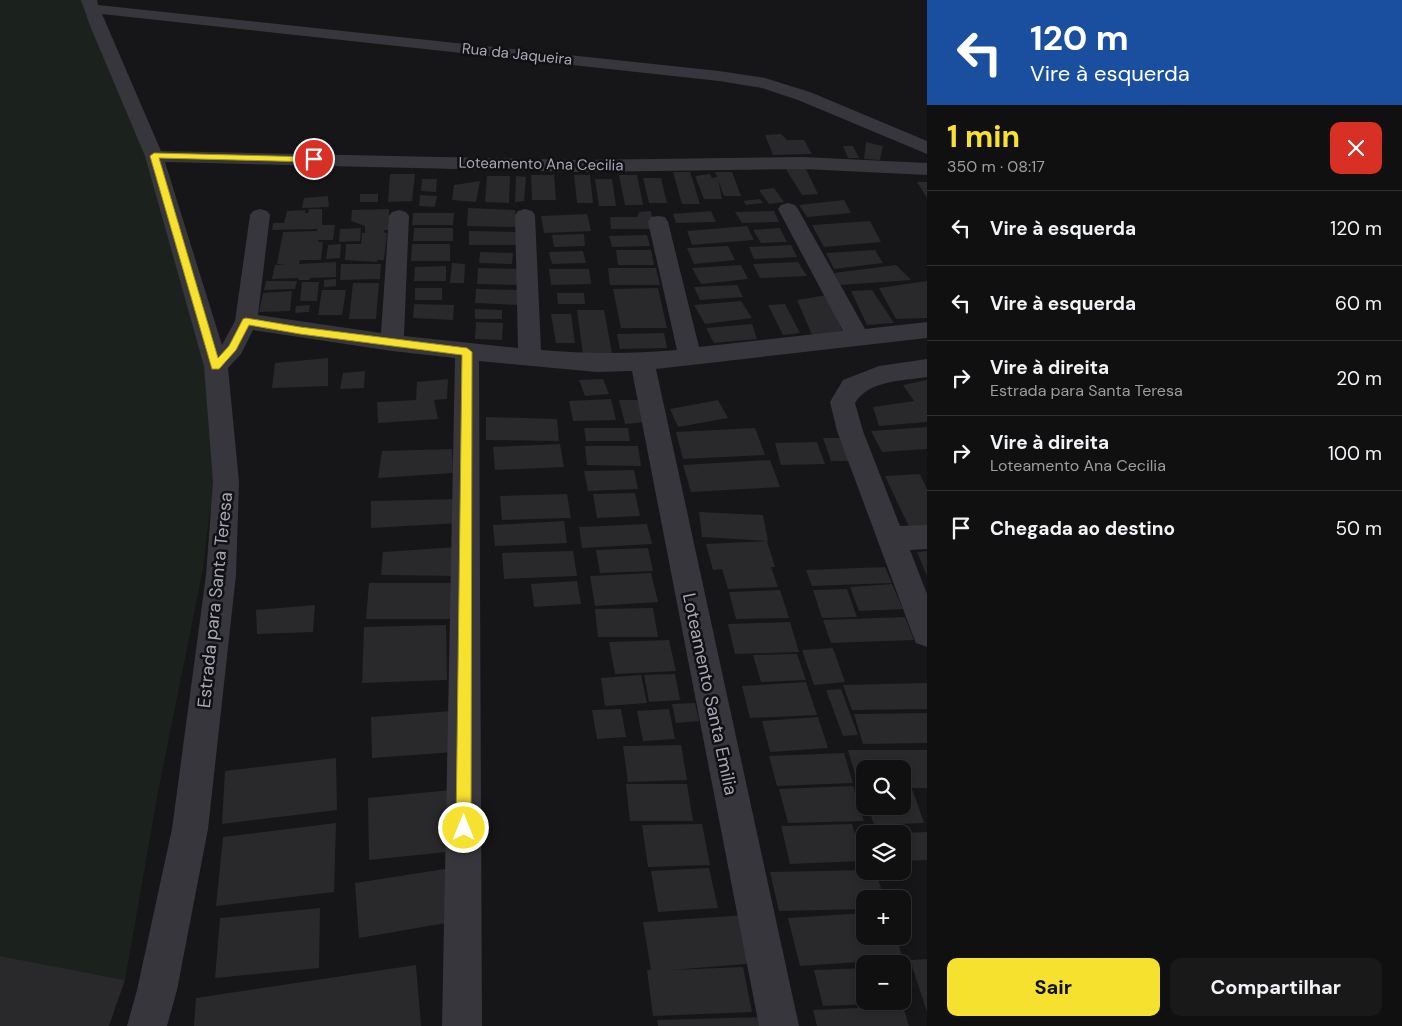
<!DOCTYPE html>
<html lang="pt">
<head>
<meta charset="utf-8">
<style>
  :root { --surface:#101011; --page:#19191a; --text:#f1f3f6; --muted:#9c9d9f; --line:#303031; --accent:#f6e12f }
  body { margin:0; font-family:"DM Sans",sans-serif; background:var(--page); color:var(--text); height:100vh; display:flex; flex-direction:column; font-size:19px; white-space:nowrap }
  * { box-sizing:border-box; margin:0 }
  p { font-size:16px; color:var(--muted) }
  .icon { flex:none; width:28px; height:28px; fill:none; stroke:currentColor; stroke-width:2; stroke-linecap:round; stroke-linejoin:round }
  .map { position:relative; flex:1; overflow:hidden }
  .drawer { display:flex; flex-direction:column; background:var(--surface); width:475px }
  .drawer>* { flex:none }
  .top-card { background:#1a4fa0; color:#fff; overflow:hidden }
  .controls { position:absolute; left:856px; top:760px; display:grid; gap:10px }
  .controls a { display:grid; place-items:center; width:55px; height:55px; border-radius:10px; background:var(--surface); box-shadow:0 2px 8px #0003,0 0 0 1px var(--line); font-size:25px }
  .pin { position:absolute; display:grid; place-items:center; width:42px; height:42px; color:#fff; margin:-21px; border:2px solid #fff; border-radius:50%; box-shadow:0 1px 5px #0007 }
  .me { position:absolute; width:55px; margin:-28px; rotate:0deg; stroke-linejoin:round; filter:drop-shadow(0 0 4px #0008) }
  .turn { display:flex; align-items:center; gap:18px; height:105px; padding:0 20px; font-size:22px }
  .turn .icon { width:65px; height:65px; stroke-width:2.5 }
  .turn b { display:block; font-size:35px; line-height:42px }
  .round { display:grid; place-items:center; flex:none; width:52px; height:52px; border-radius:10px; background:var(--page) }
  .summary { display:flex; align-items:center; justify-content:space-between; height:85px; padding:0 20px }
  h1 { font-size:30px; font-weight:700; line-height:38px; color:var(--accent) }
  .cta { display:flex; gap:10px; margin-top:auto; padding:10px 20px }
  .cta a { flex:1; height:58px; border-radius:10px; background:var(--accent); color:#111; font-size:20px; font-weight:700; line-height:58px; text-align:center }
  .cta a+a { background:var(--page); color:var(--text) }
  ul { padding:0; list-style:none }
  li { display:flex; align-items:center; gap:15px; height:75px; padding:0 20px; border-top:1px solid var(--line) }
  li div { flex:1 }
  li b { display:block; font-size:19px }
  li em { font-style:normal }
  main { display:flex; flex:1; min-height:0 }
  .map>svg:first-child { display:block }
  .green { fill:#1b221e }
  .building { fill:#29282b }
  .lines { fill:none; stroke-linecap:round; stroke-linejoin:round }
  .minor { fill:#36363c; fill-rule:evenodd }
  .route { fill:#f6e12f; stroke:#a0921f }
  .labels { text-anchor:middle; stroke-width:5; stroke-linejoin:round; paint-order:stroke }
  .far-street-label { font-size:15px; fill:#a7a8b7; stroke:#111012 }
  .street-label { font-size:18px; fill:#a7a8b7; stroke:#111012 }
</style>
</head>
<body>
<main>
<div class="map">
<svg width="927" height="1026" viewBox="0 0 927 1026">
  <rect width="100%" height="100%" fill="#161517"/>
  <path class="green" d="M0,0H89L154,156L216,366L226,500L210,510L203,569L158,792L125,980L0,956Z"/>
  <path class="building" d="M781,134L787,140H804L812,154L773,155L765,135Z
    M866,142L883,146L880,160L864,159Z
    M843,146H853L859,158H848Z
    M782,163H803L818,194L802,195Z
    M673,172H690L700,204H682Z
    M715,172H732L741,196H724L718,180L722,199H704L695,176L710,174L712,178L717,177Z
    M390,174H415L412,201L388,202Z
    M531,175H554L556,200H532Z
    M574,175H590L593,203H577Z
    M619,175H637L643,205H625Z
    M487,176H510L509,203L485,202Z
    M516,176L526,177L524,201L515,202Z
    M643,178H661L667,203H649Z
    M422,179H437L436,192L421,191Z
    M595,179H612L616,206H599Z
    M480,181L476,202L452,200L454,185Z
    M917,182H927V198Z
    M774,188L784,202L769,204L759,190Z
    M360,194H378V202H360Z
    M420,195L437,196L435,207L419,206Z
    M328,196L329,207L302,208L304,198Z
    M760,199L763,203L746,205L743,201Z
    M844,200L851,213L807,217L799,205Z
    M468,208L515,210L516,227L467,226Z
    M309,209H322V225H335L333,240H318V242H323L321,260H300L299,264L336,262V277L310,278L309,280H298L299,278L273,279L272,278L275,265L287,264H277L283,232L317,231V229L272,230L273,223H284L287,211L305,210V213H308Z
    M389,209V230H384L385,233H387L384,260H377V262L345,260L346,244H361L362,233H365V226L351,221L352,210Z
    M651,211L654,229H611L610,217H637L639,212Z
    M711,211L716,222L676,223L673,214Z
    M774,211L779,222L742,223L735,212Z
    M413,213H454L453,225H412Z
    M587,214L591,231L544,233L541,216Z
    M870,221L881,242L824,247L812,225Z
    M747,226L754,240L692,245L687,231Z
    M361,228L360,241L339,242L340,229Z
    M414,228H453V241H413Z
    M780,228L787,242L761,243L753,230Z
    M469,231L516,232L517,245H469Z
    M584,234L585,246L554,247L552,235Z
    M647,235L650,246L612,247L609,236Z
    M341,244L340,258L326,259L328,245Z
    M412,244H450V261H411Z
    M791,245L797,257L754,259L749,247Z
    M728,246L735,260L694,264L687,248Z
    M616,250H651L654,265H618Z
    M875,250L883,263L834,269L826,253Z
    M583,251L586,263L552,264L549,252Z
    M480,252L513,253L512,264L479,263Z
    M798,262L807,276L760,278L753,264Z
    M452,263L465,264L464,283H450Z
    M341,264H381L380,279L340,280Z
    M741,265L748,279L701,284L692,268Z
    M896,265L911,280L840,285L834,273Z
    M446,266V281H414L415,267Z
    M478,268L519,269V285L477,284Z
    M608,268H656L660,285H610Z
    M549,269H589L591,284L551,285Z
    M336,279V286L324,287V280Z
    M266,281H297L295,289L264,290Z
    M927,281V318L896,319L879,288Z
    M302,282H319L317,301H300Z
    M353,283H379L376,319H349Z
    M737,285L743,297L700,300L694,287Z
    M415,288H442V300H415Z
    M658,288L667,328H621L613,289Z
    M476,289L519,290V305L475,303Z
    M322,290H346L342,315H318Z
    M872,290L894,323L867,325L851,291Z
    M292,291L290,311L259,312L263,293Z
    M557,293H584L585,304H558Z
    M827,295L843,333L812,335L797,300Z
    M741,301L752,318L705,324L694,305Z
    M414,304L454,305L453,320L413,318Z
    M785,304L800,333L783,335L768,305Z
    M310,305L309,312L295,313L296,306Z
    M475,309L502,310V319H475Z
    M577,310H604L612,353L583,354Z
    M551,314H571L575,343H556Z
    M476,322L503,323L502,340L475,339Z
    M752,324L757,339L714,343L706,328Z
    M664,333L667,348L620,349L617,334Z
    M328,358V386L272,388L275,363Z
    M365,371L364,388L340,389L343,373Z
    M448,379L447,399L434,400L438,419L378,423L377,402L416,400L417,382Z
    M603,379L609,394L585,396L579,380Z
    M927,380V422L879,426L873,407L914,401L903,385Z
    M611,399L616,420L573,421L569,401Z
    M619,400H643L647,422L625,424Z
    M718,400L728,418L678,427L670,409Z
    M486,417L557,419L559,441L486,440Z
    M927,427V449L882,452L871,431Z
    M584,428H628L630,441H586Z
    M755,428L765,455L683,459L676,432Z
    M823,438H850L859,461H831Z
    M817,442L825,464L781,465L775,443Z
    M560,444L564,467L495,470L493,447Z
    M585,446H638L641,466L587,465Z
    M452,449L453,473L378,478L382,451Z
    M770,460L780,487L691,492L683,465Z
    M634,470L638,489L588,491L584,471Z
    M920,474L927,489V529H910L885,476Z
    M635,493L640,516L597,518L593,494Z
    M567,494L571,518L502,520L500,496Z
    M460,499L461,523L371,528V501Z
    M699,512L763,515L768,541L702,537Z
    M564,521L567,543L495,546L493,525Z
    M647,524L652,544L582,548L579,527Z
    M767,541L775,567H771L778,587L728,589L722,569L713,570L706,544Z
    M457,547L459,576L381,575L383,552Z
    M648,548L653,571L600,573L596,550Z
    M573,551L577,576L504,579L502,553Z
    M927,551V576L917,552Z
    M885,567L892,583L812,586L806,570Z
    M651,573L658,602L595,606L590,576Z
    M577,581L581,604L534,607L531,584Z
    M369,583H457V619H366Z
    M892,584L903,609L859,611L850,587Z
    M847,589L857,617L822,618L813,590Z
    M780,590L789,618L736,619L729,592Z
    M315,605L313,632L257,634L256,610Z
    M653,608L658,637H598L595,609Z
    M905,617L914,640L831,643L823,620Z
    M790,622L799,652L735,654L728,624Z
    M446,625L447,680L362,683L364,627Z
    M669,640L676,671L615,674L609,642Z
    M833,648L845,682L814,685L802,650Z
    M797,654L806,680L761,682L753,655Z
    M675,674L680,700L649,702L644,675Z
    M641,675L647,703L605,706L601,678Z
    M806,682L817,715L750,718L742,686Z
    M927,683V709L852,710L843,685Z
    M841,689L858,735L843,736L826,690Z
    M695,703L699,721L676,723L672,704Z
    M621,709L626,737L597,739L592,710Z
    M669,709L675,739L643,741L637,711Z
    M452,711L455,752L372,758L371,717Z
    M927,713V743L863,744L854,714Z
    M818,717L828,748L770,752L762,721Z
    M681,745L687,780L628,782L623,746Z
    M848,750H927V788H902V769H865V788H859Z
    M844,753L853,783L777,786L769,756Z
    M336,758L337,810L222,824L225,771Z
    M626,784H687L693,821H630Z
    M853,786L864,821L788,823L779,789Z
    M452,790L456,851L369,860L368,798Z
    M902,791H913L924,823L874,825L868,806H902Z
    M336,823L334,892L216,906L223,837Z
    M702,824L710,865L648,867L642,825Z
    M852,824L863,861L790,864L781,826Z
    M927,832V860L902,861V833Z
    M451,868L458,921L359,938L355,883Z
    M709,868L718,908L658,912L651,871Z
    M865,870L876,871L884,899H865V909L779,911L770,872Z
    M320,908L319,968L215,978L220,918Z
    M865,913V936H896L903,959L800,966L788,918Z
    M747,915L759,963L671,970L743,967L752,1012L653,1016L647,970H651L643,922Z
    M0,956L125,980L109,1026H0Z
    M927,959V1012L910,960Z
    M416,965L421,1026H194L196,998Z
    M865,968V1001H894V1003L823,1006L814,970Z
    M903,1006L909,1026H817L813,1010Z
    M764,1017L766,1026H658L657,1020Z"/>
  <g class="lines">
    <path class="minor" d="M81,0H97L98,5L719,71L765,78L810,92L927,141V154L798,100L762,88L719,81L102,14L161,151L580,160L803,157L927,163V175L803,169L580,172L165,162L222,345L235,321L250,215L253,211L260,209L267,211L270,215L258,315L381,333L389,216L392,212L399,210L406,212L409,216L404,336L518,348L515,215L518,211L525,209L532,211L535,215L541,350C587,354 631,354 677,350L648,222L651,217L658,216L665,217L668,222L699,347L843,331L778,209L781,205L788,203L795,205L798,209L865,329L927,322V338L656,369L799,1026H759L632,371L597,372L479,361L482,1026H442L455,358L392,351L253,330L241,354L228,368L239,482L236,575L208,829L177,990L167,1026H127L137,990L172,829L206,575L213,482L204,366L145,156L91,28Z
      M927,359V377C902,381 869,380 855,403L863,431L900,526L927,525V549L910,550L927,594V647L916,643L912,633L837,431L830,402L843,380L879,366Z"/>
  </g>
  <path class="route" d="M154,153L314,157L318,159L314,162L159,158L218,358L229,346L243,319L246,318L300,327L467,348L472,352L471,828L469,833L464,835L458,833L456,828L462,355L300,334L249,325L236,350L219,369H212L150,156Z"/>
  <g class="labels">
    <g class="far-street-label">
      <text transform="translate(517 54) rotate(6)" y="5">Rua da Jaqueira</text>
      <text transform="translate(541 164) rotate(1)" y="5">Loteamento Ana Cecilia</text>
    </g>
    <g class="street-label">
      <text transform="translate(215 600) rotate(-84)" y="6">Estrada para Santa Teresa</text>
      <text transform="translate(710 694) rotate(78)" y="6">Loteamento Santa Emilia</text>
    </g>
  </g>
</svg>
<div class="controls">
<a><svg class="icon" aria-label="search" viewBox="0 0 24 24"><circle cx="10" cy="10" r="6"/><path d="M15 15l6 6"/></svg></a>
<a><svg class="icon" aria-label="layers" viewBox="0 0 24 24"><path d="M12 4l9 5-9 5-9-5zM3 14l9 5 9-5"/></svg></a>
<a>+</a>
<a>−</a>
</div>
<div class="pin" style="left:314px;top:159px;background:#d93025"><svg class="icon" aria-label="arrive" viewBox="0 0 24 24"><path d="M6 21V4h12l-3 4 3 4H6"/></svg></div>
<svg class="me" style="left:464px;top:828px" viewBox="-20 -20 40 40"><circle r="17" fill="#f6e12f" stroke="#fff" stroke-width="3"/><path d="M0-11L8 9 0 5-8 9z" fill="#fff"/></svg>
</div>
<section class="drawer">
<div class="top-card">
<div class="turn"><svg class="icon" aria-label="left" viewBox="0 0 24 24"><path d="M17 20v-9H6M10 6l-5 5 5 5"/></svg><div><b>120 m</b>Vire à esquerda</div></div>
</div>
<div class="summary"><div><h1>1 min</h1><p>350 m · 08:17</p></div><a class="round" style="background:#d93025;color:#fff"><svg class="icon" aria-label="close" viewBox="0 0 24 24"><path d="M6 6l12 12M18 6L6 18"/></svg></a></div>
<ul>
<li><svg class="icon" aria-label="left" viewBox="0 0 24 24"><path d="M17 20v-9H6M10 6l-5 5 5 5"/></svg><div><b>Vire à esquerda</b></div><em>120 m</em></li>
<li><svg class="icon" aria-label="left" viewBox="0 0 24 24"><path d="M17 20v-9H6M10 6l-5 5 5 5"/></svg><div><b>Vire à esquerda</b></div><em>60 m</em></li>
<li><svg class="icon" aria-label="right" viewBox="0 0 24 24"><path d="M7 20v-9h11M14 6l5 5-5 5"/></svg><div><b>Vire à direita</b><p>Estrada para Santa Teresa</p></div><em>20 m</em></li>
<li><svg class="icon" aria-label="right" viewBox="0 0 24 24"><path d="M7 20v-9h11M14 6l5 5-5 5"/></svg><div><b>Vire à direita</b><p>Loteamento Ana Cecilia</p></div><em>100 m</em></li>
<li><svg class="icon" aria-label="arrive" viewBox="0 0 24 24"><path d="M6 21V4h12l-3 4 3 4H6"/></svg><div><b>Chegada ao destino</b></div><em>50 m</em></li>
</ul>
<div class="cta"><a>Sair</a><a>Compartilhar</a></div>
</section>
</main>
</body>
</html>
